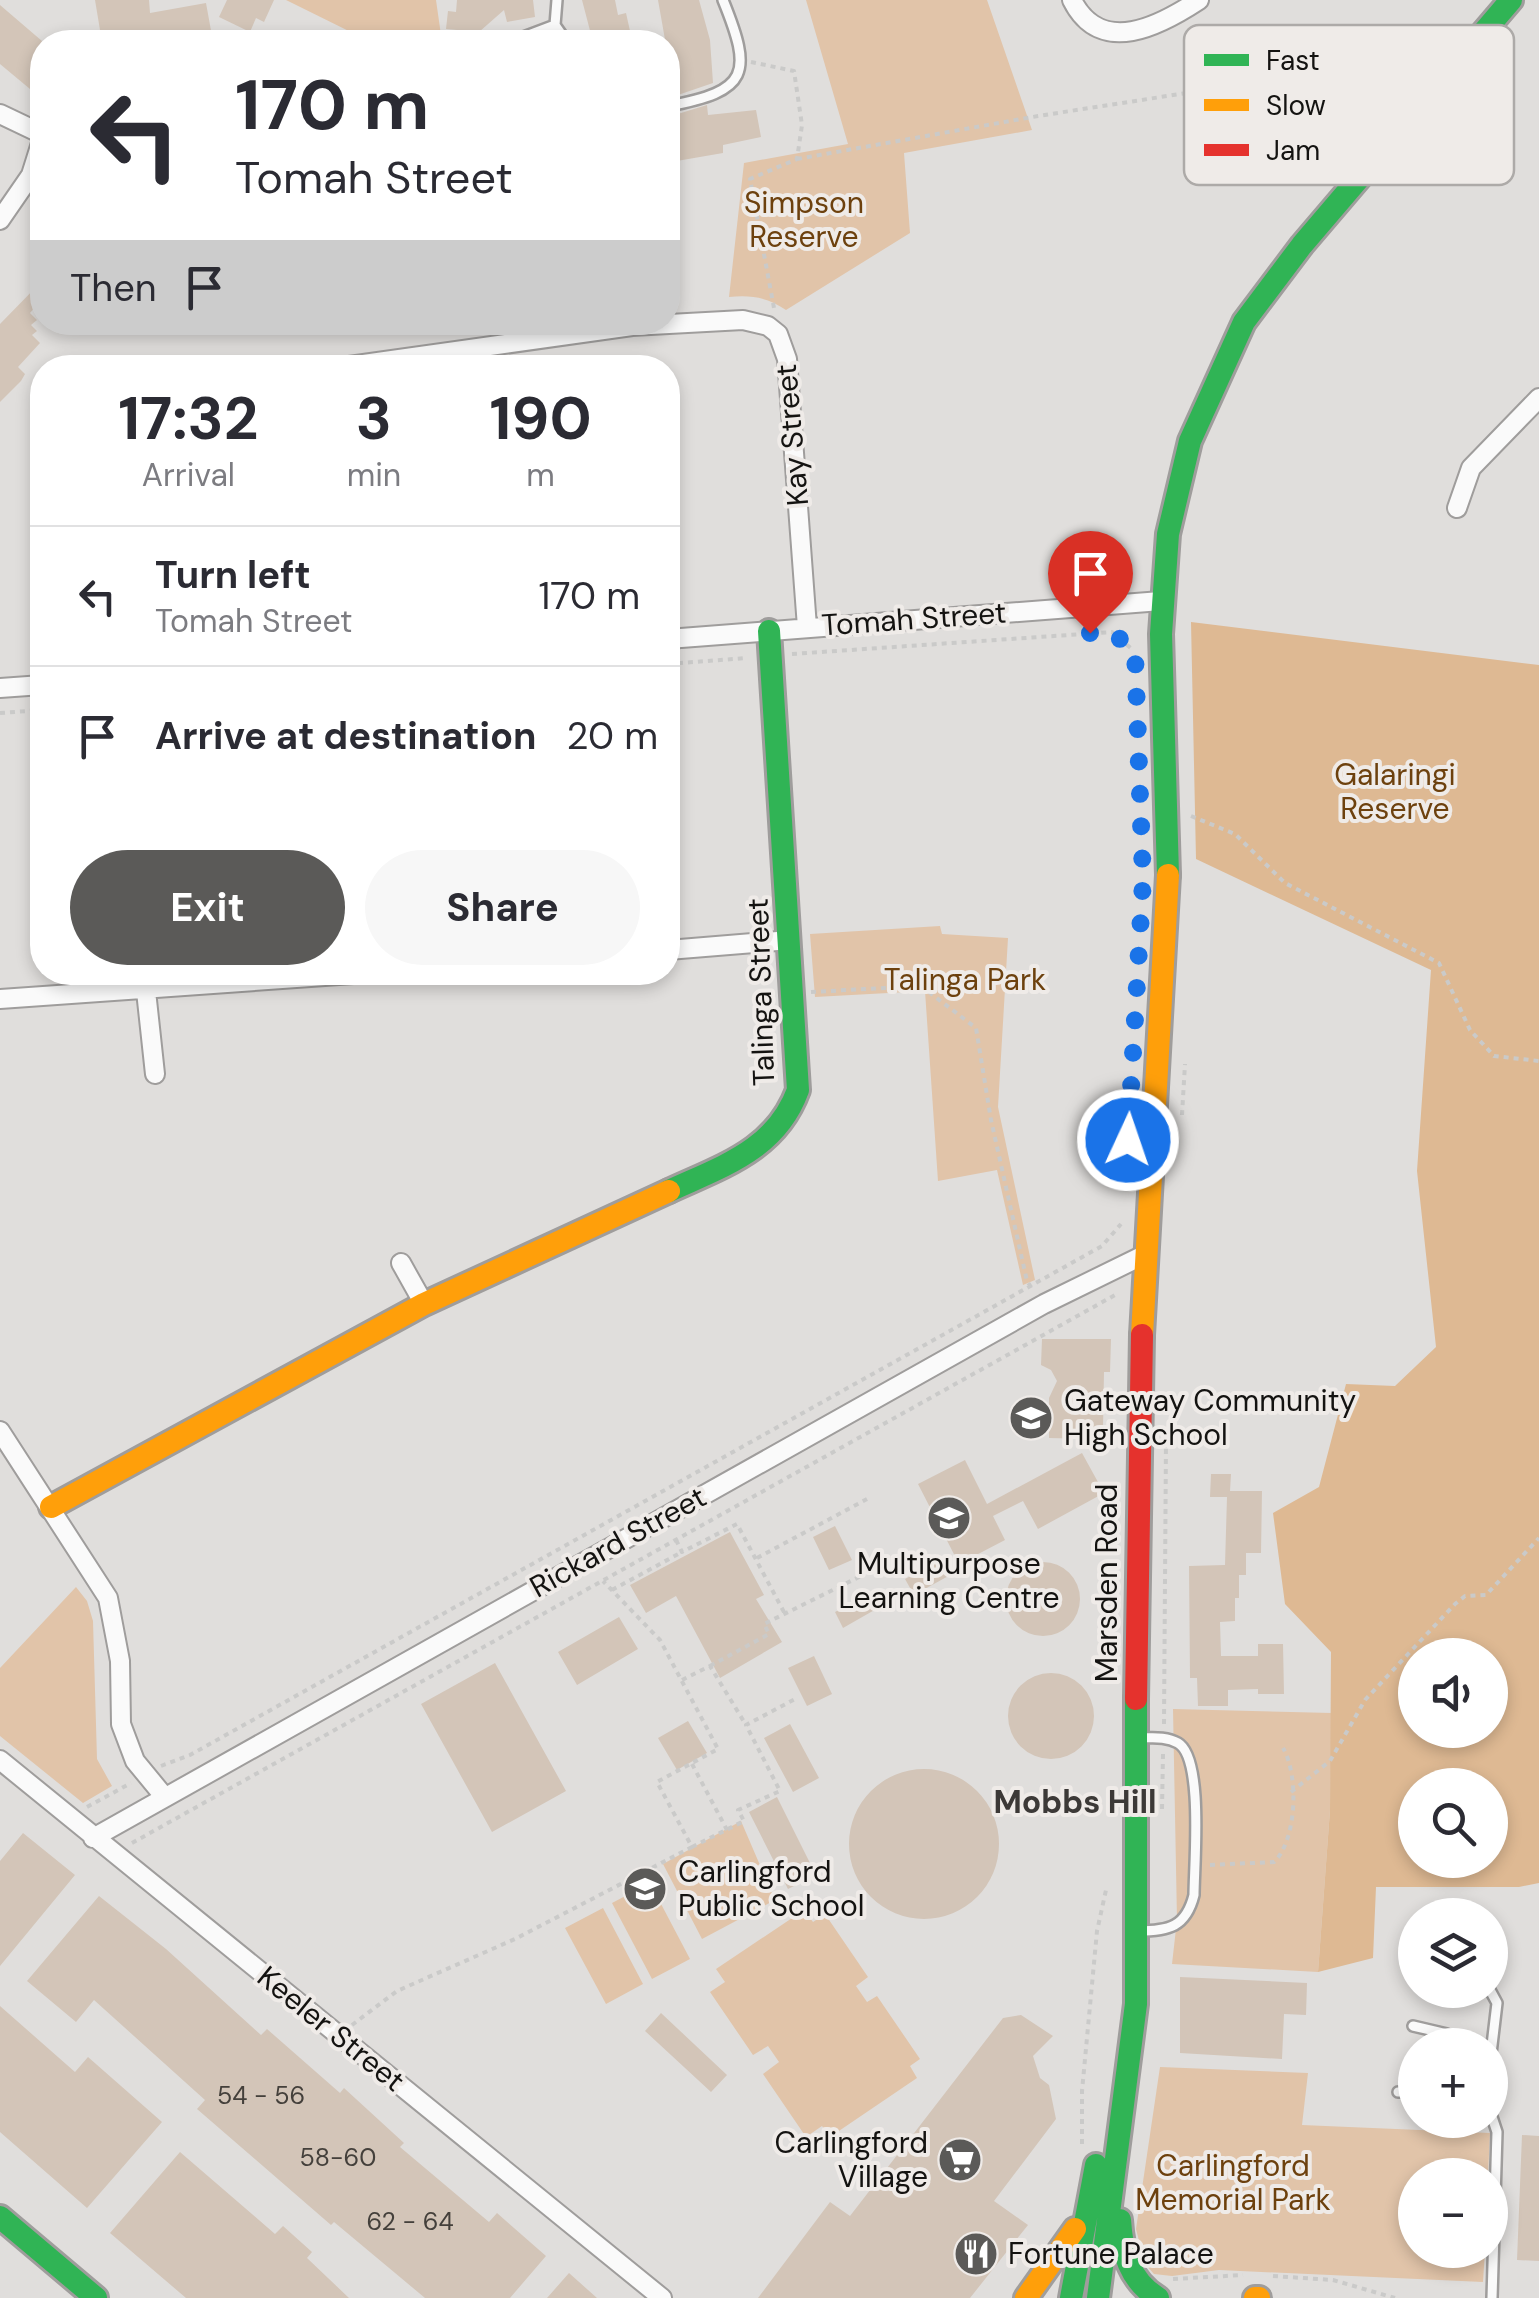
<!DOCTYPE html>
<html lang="en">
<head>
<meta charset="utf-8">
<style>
  :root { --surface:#fff; --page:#f7f7f7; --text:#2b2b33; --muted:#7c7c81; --line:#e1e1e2; --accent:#5b5a58 }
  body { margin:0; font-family:"DM Sans",sans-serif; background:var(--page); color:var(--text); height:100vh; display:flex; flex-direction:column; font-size:38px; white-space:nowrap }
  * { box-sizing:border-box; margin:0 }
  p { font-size:32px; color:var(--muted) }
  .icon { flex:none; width:55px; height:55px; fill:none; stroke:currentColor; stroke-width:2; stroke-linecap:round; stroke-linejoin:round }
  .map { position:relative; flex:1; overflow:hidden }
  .side { position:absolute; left:30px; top:355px; width:650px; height:630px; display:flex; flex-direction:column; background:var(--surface); border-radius:40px; box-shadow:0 5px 15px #0003 }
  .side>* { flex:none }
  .banner { position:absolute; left:30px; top:30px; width:650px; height:305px; border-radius:40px; box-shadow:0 5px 15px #0003; background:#fff; color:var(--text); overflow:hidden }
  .fabs { position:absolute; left:1398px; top:1638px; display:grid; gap:20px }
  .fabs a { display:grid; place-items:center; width:110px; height:110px; border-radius:50%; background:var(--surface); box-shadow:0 5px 15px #0003; font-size:50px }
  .pin { position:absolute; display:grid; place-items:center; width:85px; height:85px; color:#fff; margin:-102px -42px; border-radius:50% 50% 50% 0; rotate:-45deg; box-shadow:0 0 10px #0007 }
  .pin .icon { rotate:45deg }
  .me { position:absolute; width:110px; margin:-55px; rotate:3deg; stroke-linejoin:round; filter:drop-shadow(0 0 8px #0008) }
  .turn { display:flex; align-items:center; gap:35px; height:210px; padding:0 40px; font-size:45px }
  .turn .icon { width:130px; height:130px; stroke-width:2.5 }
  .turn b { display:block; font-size:70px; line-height:85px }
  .then { display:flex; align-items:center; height:95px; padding:0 40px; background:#0003; gap:20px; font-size:38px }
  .eta { display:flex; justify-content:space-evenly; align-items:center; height:170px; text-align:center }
  .eta b { font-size:60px; font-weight:700; line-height:70px }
  .button { display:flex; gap:20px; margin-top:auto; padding:20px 40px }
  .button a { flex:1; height:115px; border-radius:60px; background:var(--accent); color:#fff; font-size:40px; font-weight:700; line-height:115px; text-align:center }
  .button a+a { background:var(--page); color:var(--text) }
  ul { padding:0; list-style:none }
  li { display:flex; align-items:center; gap:30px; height:140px; padding:0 40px; border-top:2px solid var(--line) }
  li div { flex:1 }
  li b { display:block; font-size:38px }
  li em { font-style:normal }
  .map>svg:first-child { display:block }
  .green { fill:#e1c4a9 }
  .forest { fill:#deb993; fill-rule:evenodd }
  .building { fill:#d3c5b8 }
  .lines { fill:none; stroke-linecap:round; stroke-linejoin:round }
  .lane-casing { stroke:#9f9d9c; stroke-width:14 }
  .street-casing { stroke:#9f9d9c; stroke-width:22 }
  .fast-casing { stroke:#9f9d9c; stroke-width:28 }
  .slow-casing { stroke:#9f9d9c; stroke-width:28 }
  .jam-casing { stroke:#9f9d9c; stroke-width:28 }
  .path { stroke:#cacac9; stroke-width:4; stroke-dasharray:5 5; stroke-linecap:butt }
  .lane { stroke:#fafafa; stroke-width:9 }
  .street { stroke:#fafafa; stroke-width:18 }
  .fast { stroke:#30b455; stroke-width:22 }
  .slow { stroke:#ff9f0a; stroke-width:22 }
  .jam { stroke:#e5322d; stroke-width:22 }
  .route { stroke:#1a73e8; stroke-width:18; stroke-dasharray:0 32.4 }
  .labels { text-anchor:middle; stroke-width:8; stroke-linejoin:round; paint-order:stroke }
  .number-label { font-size:25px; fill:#44403b }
  .park-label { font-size:30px; fill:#6d410e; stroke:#efebe8 }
  .street-label { font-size:30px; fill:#141311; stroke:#efebe8 }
  .poi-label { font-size:30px; fill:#141311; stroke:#efebe8; text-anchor:start }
  .neighbourhood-label { font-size:32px; font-weight:bold; fill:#3c3937; stroke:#efebe8 }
  .key { fill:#efebe8; stroke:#adaaa8; stroke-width:2.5 }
  .key-label { font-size:28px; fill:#141311 }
</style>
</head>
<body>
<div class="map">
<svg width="1539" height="2298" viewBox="0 0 1539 2298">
  <rect width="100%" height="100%" fill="#e0dedc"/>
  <path class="green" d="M286,0H436L442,42H371Z
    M806,0H987L1032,130L904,153L910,233L786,310C767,297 751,295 729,297L744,163L848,144Z
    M940,926L942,934L1008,938L998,1107L1035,1280L1023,1285L997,1170L938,1181L925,991L815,997L810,934Z
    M76,1587L87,1601L93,1621L97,1759L112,1786L83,1803L0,1736V1668Z
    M1173,1709L1332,1713L1330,1810L1318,1972L1172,1964L1177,1920Z
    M741,1821L775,1900L702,1939L663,1864Z
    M650,1883L690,1959L652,1979L612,1903Z
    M603,1908L643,1984L606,2004L565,1928Z
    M804,1910L813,1922L825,1914L868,1977L856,1986L867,2002L877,1996L920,2059L910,2066L917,2078L830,2137L822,2126L806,2137L763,2074L779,2062L768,2046L753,2055L710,1992L725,1982L716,1969Z
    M1160,2067L1308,2073L1302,2125L1490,2133L1488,2175H1415V2250H1485L1483,2282L1219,2270L1172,2276L1154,2274L1145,2264L1136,2229Z"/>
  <path class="forest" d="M1191,622L1539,665V1883L1519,1887H1376L1373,1958L1318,1972L1330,1810L1331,1652L1285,1604L1273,1513L1319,1487L1346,1384L1395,1386L1436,1347L1417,1171L1431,970L1196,859ZM1415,1655H1490V1730H1415ZM1415,1785H1490V1860H1415Z"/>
  <path class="building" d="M95,0H149L150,13L206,3L212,36L171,42H102Z
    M227,0H274L264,22L256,18L250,32L219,17Z
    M457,0H533L535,17L507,22L504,10L479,32L446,29L448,11L456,12Z
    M582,0H615L618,15L626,13L630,31L610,36L611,41L593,42Z
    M658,0H699L710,40L713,83L675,96Z
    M0,5L42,41V99L0,64Z
    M707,105L708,115L756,110L761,137L723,145V153L671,162L668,117Z
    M41,282L42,299L30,313L37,320L31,325L37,331L32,335L40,343L18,367L25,374L21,381L0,402V324Z
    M1042,1339H1111L1110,1372H1104L1103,1428H1090V1439L1049,1438V1398L1057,1381L1051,1370L1041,1365Z
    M1082,1453L1104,1493L1038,1529L1023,1501L993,1516L1005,1540L959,1564L918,1484L965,1460L987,1504Z
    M1211,1474H1231L1230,1491H1262L1261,1553H1246V1575H1239V1598H1235V1621L1220,1622L1221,1656H1258V1644H1283L1284,1694H1258V1689L1228,1690V1706H1198L1197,1678H1190L1189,1566L1225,1565L1227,1497H1210Z
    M835,1526L852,1560L829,1570L813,1537Z
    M730,1532L764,1595L756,1599L782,1642L720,1678L676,1596L646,1613L630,1585Z
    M943,1559L952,1574L914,1595L905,1579Z
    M1006 1599a37 37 0 1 1 74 0a37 37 0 1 1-74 0Z
    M870,1593L878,1608L843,1628L835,1612Z
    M619,1617L638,1649L577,1685L558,1652Z
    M814,1656L832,1694L807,1706L788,1668Z
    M495,1663L566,1791L492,1832L421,1704Z
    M1008 1716a43 43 0 1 1 86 0a43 43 0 1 1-86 0Z
    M688,1721L707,1753L677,1770L658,1738Z
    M790,1724L819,1778L793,1792L764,1738Z
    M849 1844a75 75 0 1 1 150 0a75 75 0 1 1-150 0Z
    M777,1797L816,1875L788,1889L749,1812Z
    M23,1833L75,1875L0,1966V1861Z
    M99,1896L166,1949L261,2035L267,2029L340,2093L344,2088L404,2143L400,2147L489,2222L497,2213L546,2256L510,2298H425L334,2222L331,2225L197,2109L205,2100L94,2000L76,2022L27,1981Z
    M1180,1977L1307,1983L1306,2015L1284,2014L1282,2059L1180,2053Z
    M0,2006L75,2072L88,2057L162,2122L87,2208L0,2132Z
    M661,2013L727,2075L711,2092L645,2031Z
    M1021,2015L1053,2036L1033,2056L1040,2078L1049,2085L1056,2119L994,2201L1028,2225L970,2298H758L830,2202L850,2216L1003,2018Z
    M1522,2135L1539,2136V2261L1517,2260Z
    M180,2152L275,2234L283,2226L312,2252L307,2258L349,2298H186L110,2233Z
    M569,2273L597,2298H547Z"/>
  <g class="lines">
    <defs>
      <path id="lane" d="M557,0L555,25L567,42
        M510,42L555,25
        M668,106C749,91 753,74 723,0
        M1138,1931C1169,1931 1186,1927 1194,1895C1194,1865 1204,1758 1178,1743C1166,1736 1152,1738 1139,1738
        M1490,1990L1497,2003L1490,2062
        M1413,2026L1447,2034L1452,2045
        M1398,2092H1415
        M1490,2111L1497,2132L1492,2298"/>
      <path id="street" d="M1072,0C1101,58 1161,25 1199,0
        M0,114L42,134
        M0,220L31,175L42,140
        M335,368L632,326L743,320L768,326L778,334L787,359L807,627
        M1457,508L1471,468L1539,398
        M668,639L1161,601
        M0,688L42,685
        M668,950L790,940
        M146,991L155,1074
        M0,999L382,972
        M401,1263L424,1304
        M0,1431L108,1598L120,1661L121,1724L135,1761L163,1795
        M0,1760L662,2298
        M93,1838L1044,1304L1146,1254"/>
      <path id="fast" d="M1168,875L1161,634L1168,534L1190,441L1244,322L1302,245L1511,0
        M669,1191C723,1166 776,1150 798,1090L769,631
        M0,2217L96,2298
        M1120,2220C1122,2252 1129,2280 1158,2298
        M1071,2298L1096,2165
        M1098,2298L1136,2004V1699"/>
      <path id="slow" d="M1142,1335L1168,875
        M51,1507L424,1304L669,1191
        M1026,2298L1075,2229
        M1255,2298H1259"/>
      <path id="jam" d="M1136,1699L1142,1335"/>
    </defs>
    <use href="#lane" class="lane-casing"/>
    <use href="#street" class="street-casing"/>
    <use href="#fast" class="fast-casing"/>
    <use href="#slow" class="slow-casing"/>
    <use href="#jam" class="jam-casing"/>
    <path class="path" d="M751,62L794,71L802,125L797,159L750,179L774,308
      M797,159L1038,116L1432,55
      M1062,588L1109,584L1132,576
      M792,654L1112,632L1134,651
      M668,664L747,658
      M0,713L42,710
      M1191,816L1235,834L1285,883L1439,963L1470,1030L1494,1056L1539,1061
      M811,992L921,986L976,1028L991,1120L1027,1281L1031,1287
      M1182,1115L1185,1064
      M676,1540L682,1552L737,1524L785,1614
      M757,1558L867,1499
      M612,1590L682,1552
      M710,1666L769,1634L764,1624L863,1575L864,1560
      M682,1680L710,1666L746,1725
      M1164,1724L1166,1439
      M692,1764L727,1830
      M161,1766L190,1755L1102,1246L1121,1224
      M1291,1792L1330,1761L1365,1700L1455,1604L1465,1596L1486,1595L1539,1538
      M87,1807L131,1783
      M1162,1809L1163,1754
      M132,1843L1115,1295
      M692,1847L744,1821L738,1810L780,1791L746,1725L797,1698
      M1210,1865L1274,1862C1297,1840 1299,1775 1283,1748
      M352,2025L397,1991L515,1939L692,1847L657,1782L718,1749L660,1640L603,1581
      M1082,2144V2091L1097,1931L1106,1890
      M1273,2276L1333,2280L1395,2298
      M1173,2279L1243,2275"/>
    <use href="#lane" class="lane"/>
    <use href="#street" class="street"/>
    <use href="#fast" class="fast"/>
    <use href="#slow" class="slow"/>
    <use href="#jam" class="jam"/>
  </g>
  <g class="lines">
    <path class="route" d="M1090,633L1112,632L1135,652L1143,880L1128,1140"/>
  </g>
  <defs>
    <symbol id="university-disc" viewBox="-11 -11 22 22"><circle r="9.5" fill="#5b5a58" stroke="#efebe8"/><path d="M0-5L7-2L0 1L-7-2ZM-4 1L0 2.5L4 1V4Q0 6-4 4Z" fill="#fff"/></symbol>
    <symbol id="school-disc" viewBox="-11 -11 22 22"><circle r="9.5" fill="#5b5a58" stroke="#efebe8"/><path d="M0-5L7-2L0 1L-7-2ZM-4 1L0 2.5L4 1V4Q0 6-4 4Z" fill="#fff"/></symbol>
    <symbol id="supermarket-disc" viewBox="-11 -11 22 22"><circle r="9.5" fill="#5b5a58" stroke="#efebe8"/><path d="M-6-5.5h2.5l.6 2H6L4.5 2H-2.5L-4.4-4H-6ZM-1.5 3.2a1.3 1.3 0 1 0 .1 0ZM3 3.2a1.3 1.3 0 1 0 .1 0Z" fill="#fff"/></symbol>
    <symbol id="restaurant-disc" viewBox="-11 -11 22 22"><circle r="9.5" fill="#5b5a58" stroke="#efebe8"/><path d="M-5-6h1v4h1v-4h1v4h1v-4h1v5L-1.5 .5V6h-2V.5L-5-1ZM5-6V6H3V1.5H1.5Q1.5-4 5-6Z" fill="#fff"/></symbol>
  </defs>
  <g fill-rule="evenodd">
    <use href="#university-disc" x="1006" y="1393" width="50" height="50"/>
    <use href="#school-disc" x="924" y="1493" width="50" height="50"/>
    <use href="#school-disc" x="620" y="1864" width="50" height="50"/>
    <use href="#supermarket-disc" x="935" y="2135" width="50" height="50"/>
    <use href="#restaurant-disc" x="951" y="2229" width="50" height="50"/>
  </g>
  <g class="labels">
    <g class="number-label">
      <text x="261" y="2104">54 - 56</text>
      <text x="338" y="2166">58-60</text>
      <text x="410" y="2230">62 - 64</text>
    </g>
    <g class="park-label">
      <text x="804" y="213">Simpson<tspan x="804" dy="34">Reserve</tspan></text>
      <text x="1395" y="785">Galaringi<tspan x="1395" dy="34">Reserve</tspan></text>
      <text x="965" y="990">Talinga Park</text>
      <text x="1233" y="2176">Carlingford<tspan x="1233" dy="34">Memorial Park</tspan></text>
    </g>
    <g class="street-label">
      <text transform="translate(792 435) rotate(-95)" y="10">Kay Street</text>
      <text transform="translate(914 619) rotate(-4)" y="10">Tomah Street</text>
      <text transform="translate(761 992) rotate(-92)" y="10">Talinga Street</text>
      <text transform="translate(618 1542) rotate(-29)" y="10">Rickard Street</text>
      <text transform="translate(1107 1583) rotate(-90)" y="10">Marsden Road</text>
      <text transform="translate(331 2029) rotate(39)" y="10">Keeler Street</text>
    </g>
    <g class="poi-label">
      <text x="1064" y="1411">Gateway Community<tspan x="1064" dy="34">High School</tspan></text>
      <text x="949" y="1574" text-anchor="middle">Multipurpose<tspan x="949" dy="34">Learning Centre</tspan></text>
      <text x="678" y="1882">Carlingford<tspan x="678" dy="34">Public School</tspan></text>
      <text x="928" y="2153" text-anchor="end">Carlingford<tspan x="928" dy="34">Village</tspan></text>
      <text x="1008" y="2264">Fortune Palace</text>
    </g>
    <g class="neighbourhood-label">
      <text x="1075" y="1813">Mobbs Hill</text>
    </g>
  </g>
  <rect x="1184" y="25" width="330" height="160" rx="15" class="key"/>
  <rect x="1204" y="54" width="45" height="12" fill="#30b455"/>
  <rect x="1204" y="99" width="45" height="12" fill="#ff9f0a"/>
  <rect x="1204" y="144" width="45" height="12" fill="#e5322d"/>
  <g class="key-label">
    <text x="1266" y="70">Fast</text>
    <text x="1266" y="115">Slow</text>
    <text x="1266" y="160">Jam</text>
  </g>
</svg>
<div class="fabs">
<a><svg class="icon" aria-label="sound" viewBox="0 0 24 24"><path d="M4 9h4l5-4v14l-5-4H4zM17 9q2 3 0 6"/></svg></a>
<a><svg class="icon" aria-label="search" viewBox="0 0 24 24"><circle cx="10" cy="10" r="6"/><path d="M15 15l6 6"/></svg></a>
<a><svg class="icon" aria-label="layers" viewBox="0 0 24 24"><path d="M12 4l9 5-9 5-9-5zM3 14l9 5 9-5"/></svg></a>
<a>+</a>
<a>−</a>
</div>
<div class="pin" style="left:1090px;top:633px;background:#d93025"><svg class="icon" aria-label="arrive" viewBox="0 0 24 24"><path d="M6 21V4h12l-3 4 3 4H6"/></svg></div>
<svg class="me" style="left:1128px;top:1140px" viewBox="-20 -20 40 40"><circle r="17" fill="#1a73e8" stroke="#fff" stroke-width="3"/><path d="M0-11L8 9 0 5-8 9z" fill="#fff"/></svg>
<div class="banner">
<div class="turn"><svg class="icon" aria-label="left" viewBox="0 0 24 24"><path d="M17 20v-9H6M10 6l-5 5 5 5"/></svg><div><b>170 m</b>Tomah Street</div></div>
<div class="then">Then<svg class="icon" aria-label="arrive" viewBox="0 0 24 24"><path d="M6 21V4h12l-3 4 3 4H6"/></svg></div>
</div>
<section class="side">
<div class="eta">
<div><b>17:32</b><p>Arrival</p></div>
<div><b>3</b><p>min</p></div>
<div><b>190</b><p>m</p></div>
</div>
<ul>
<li><svg class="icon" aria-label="left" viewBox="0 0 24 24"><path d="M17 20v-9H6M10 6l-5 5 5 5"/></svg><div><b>Turn left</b><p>Tomah Street</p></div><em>170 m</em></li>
<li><svg class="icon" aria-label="arrive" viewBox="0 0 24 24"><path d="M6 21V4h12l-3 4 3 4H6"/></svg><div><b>Arrive at destination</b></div><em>20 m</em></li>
</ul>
<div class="button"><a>Exit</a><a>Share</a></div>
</section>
</div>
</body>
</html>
